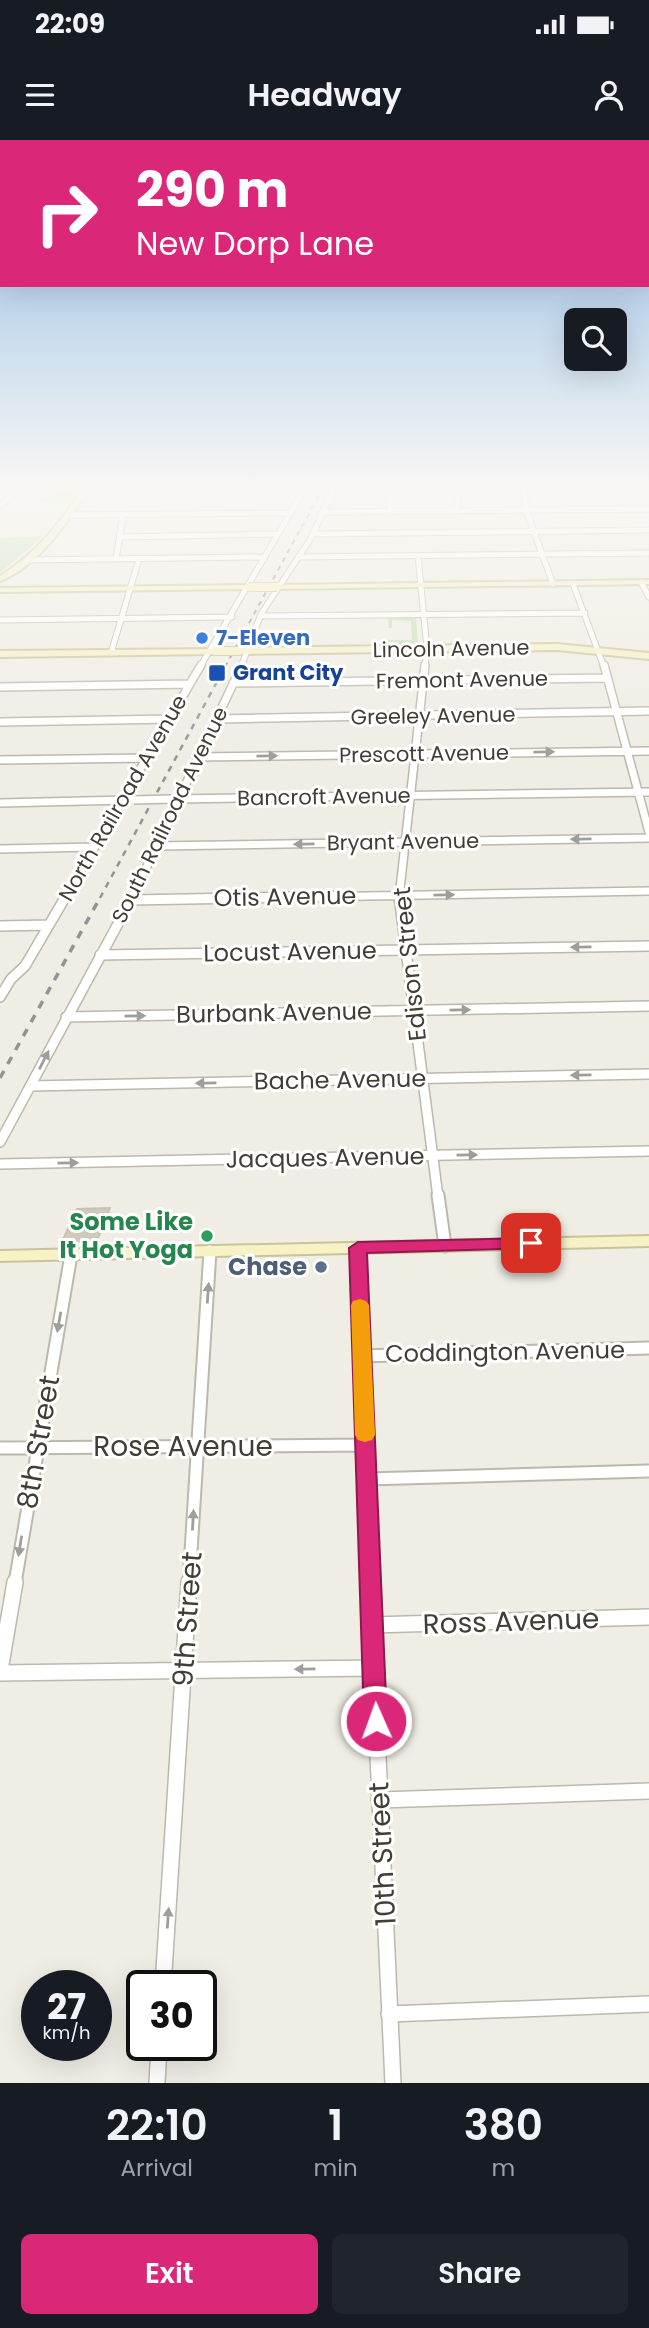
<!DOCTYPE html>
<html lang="en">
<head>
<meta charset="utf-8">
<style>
  :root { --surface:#171b24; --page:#20242c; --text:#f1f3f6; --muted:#9ea1a6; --accent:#db2777 }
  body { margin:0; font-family:Poppins,sans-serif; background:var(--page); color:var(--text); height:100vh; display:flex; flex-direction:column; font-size:26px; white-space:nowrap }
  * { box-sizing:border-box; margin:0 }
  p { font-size:23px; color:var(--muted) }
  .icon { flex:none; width:38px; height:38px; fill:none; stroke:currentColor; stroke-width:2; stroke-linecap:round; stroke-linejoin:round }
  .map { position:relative; height:1943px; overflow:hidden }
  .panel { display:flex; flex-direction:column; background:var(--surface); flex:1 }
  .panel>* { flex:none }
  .top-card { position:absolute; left:0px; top:0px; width:649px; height:147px; box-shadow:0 7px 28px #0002; background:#db2777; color:#fff; overflow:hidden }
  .controls { position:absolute; left:564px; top:168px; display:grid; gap:14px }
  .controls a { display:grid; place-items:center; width:63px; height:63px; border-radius:10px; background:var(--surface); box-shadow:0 7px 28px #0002; font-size:35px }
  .speed { position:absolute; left:21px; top:1830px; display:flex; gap:14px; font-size:35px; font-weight:700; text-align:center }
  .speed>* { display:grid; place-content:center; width:91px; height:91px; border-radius:50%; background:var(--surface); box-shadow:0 7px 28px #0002; line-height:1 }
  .speed small { font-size:18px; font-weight:400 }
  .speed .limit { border:4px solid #111; border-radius:10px; background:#fff; color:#111 }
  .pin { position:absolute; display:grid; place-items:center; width:60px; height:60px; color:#fff; margin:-30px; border-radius:14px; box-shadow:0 4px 10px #0006 }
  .me { position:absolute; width:77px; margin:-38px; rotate:358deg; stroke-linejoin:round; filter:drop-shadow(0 0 5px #0008) }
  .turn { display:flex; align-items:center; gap:24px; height:147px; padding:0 21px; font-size:32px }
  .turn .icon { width:91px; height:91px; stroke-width:2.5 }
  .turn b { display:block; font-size:49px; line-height:60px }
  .eta { display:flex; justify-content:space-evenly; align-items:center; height:119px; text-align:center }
  .eta b { font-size:42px; font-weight:600; line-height:49px }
  .primary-button { display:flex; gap:14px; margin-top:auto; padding:14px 21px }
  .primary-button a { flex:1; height:80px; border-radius:10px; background:var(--accent); color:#fff; font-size:28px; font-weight:600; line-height:80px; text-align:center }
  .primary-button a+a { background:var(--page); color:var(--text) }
  .status { display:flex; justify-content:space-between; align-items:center; height:49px; padding:0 35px; background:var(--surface); direction:ltr }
  .status svg { height:19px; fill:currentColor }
  header { display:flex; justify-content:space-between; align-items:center; height:91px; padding:0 21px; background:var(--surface); font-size:32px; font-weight:600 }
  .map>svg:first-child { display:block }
  .green { fill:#c5dfb1 }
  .building { fill:#cfcabb; stroke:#c9c2af; stroke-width:2 }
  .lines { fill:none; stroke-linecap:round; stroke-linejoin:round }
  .street-far4-casing { stroke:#bcb9ab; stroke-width:7 }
  .street-far3-casing { stroke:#bcb9ab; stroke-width:10 }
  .street-far2-casing { stroke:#bcb9ab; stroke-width:12 }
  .street-far1-casing { stroke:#bcb9ab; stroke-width:15 }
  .street-casing { stroke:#bcb9ab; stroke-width:18 }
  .secondary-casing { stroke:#cac399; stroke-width:4 }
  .street-far4 { stroke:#fff; stroke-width:5 }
  .street-far3 { stroke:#fff; stroke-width:7 }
  .street-far2 { stroke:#fff; stroke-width:9 }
  .street-far1 { stroke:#fff; stroke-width:11 }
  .street { stroke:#fff; stroke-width:15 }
  .secondary { fill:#f7f1c6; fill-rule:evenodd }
  .rail-far2 { stroke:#939393; stroke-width:2; stroke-dasharray:5 5; stroke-linecap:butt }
  .rail-far1 { stroke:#939393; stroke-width:2.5; stroke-dasharray:6 6; stroke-linecap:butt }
  .rail { stroke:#939393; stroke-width:3.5; stroke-dasharray:8 8; stroke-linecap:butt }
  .street-bridge-casing { stroke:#bcb9ab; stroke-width:10; stroke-linecap:butt }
  .secondary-bridge-casing { stroke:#cac399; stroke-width:10; stroke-linecap:butt }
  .street-bridge { stroke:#fff; stroke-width:7 }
  .secondary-bridge { stroke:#f7f1c6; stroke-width:8 }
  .oneway { fill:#a09e9a }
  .route { fill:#db2777; stroke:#8e194d; stroke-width:2 }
  .slow { fill:#f59e0b }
  .shop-dot { fill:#3f7fe0; stroke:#fff; stroke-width:2.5 }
  .transit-dot { fill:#1a4fb4; stroke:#fff; stroke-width:2.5 }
  .leisure-dot { fill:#2e9e5b; stroke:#fff; stroke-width:2.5 }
  .service-dot { fill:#5c6f8a; stroke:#fff; stroke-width:2.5 }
  .labels { text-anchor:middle; stroke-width:6; stroke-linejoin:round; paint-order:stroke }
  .far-shop-label { font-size:21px; font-weight:bold; fill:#366cbe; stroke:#fff; text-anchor:start }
  .far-street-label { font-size:21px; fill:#413e35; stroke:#fff }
  .far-transit-label { font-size:21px; font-weight:bold; fill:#164399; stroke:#fff; text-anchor:start }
  .street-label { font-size:24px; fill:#413e35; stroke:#fff }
  .leisure-label { font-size:24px; font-weight:bold; fill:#27864d; stroke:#fff; text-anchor:end }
  .service-label { font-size:24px; font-weight:bold; fill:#4e5e75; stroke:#fff; text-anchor:end }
  .near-street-label { font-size:28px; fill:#413e35; stroke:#fff }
</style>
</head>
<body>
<div class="status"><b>22:09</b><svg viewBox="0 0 49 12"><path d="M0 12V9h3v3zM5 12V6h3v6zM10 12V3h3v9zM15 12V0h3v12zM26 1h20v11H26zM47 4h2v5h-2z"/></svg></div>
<header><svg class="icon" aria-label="menu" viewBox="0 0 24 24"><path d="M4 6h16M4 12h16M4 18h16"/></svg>Headway<svg class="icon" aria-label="person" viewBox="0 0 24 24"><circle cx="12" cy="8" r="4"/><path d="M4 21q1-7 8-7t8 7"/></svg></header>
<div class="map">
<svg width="649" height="1943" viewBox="0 0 649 1943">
  <rect width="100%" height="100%" fill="#efede4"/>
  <path class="green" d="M53,348H81L70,364L36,363Z
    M43,396L0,433V398Z
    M416,477L418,506H398L397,502H394L395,506L321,507L383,505L386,504V500H412L411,481L392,480V488H389L388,478Z"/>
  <path class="building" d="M110,1068L97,1101L62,1102L77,1069Z"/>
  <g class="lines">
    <defs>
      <path id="street-far4" d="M524,348L526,370L553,444
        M82,355L303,353
        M0,366L20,348
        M457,371L459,348
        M322,372L649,369
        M389,372L393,348
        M69,375L291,373
        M313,394L649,390
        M120,397L278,394
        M418,416L427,509L425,527
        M298,417L649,413
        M116,419L123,375
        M28,420L265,417
        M641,442L649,457
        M573,444L604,527
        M261,476L585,473
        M0,480L232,477
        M111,513L139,419
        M200,527L305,348
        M241,527L261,474L311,398L334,348"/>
      <path id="street-far3" d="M604,525L649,692
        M233,543L607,538
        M0,547L190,544
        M217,579L649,571
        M0,582L170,579
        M199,617L649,611
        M0,620L147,618
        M176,659L649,652
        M0,663L125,660
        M158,706L649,698
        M0,709L95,707
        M65,758L201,525
        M132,758L242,525
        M252,758L649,751
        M399,758L425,525"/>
      <path id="street-far2" d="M399,756L438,1057
        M131,760L352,756
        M0,786L49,785
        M100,815L649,806
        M0,857L11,839L25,826L66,756
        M66,877L649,866
        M30,946L649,934
        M0,1002L133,756
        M0,1024L649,1011"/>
      <path id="street-far1" d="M438,1055L445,1106
        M357,1108L370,1443
        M361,1216L649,1208
        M0,1308L366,1305
        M367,1339L649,1331
        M15,1443L71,1115
        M189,1443L210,1111"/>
      <path id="street" d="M370,1442L393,1943
        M372,1485L649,1477
        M0,1530L15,1442
        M0,1533L374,1528
        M379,1660L649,1651
        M163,1846L189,1442
        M389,1874L649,1864
        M157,1943L159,1906"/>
      <path id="secondary" d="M84,348H90C67,382 40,425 0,441V436C36,414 60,382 84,348Z
        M649,440V444L277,449L273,447L277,445Z
        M252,445L253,447L249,449L0,452V448Z
        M557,504L649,513V519L557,510L239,514L235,511L239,508Z
        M218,509V513L215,514L0,517V511Z
        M649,1096V1106L0,1121V1111Z"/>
    </defs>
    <use href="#street-far4" class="street-far4-casing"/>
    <use href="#street-far3" class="street-far3-casing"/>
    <use href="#street-far2" class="street-far2-casing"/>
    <use href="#street-far1" class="street-far1-casing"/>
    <use href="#street" class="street-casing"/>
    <use href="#secondary" class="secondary-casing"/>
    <use href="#street-far4" class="street-far4"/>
    <use href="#street-far3" class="street-far3"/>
    <use href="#street-far2" class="street-far2"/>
    <use href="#street-far1" class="street-far1"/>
    <use href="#street" class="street"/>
    <use href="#secondary" class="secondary"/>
    <path class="rail-far2" d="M225,527L323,348"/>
    <path class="rail-far1" d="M100,758L226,525"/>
    <path class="rail" d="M0,938L101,756"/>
    <defs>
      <path id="street-bridge" d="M134,660L172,659"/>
      <path id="secondary-bridge" d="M249,447H277
        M215,511H239"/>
    </defs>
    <use href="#street-bridge" class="street-bridge-casing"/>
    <use href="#secondary-bridge" class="secondary-bridge-casing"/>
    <use href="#street-bridge" class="street-bridge"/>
    <use href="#secondary-bridge" class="secondary-bridge"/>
  </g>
  <defs><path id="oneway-solid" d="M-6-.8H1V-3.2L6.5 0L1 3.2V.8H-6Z" transform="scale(1.75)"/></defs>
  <g class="oneway">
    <use href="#oneway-solid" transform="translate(544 612) rotate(-1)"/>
    <use href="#oneway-solid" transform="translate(267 616) rotate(-1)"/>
    <use href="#oneway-solid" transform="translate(581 699) rotate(179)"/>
    <use href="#oneway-solid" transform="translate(304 704) rotate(179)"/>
    <use href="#oneway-solid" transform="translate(444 755) rotate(-1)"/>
    <use href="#oneway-solid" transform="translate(581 807) rotate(179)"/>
    <use href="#oneway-solid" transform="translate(460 870) rotate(-1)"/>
    <use href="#oneway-solid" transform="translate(135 876) rotate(-1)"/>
    <use href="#oneway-solid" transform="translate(44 920) rotate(-63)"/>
    <use href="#oneway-solid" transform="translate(581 935) rotate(179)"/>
    <use href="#oneway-solid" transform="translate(206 943) rotate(179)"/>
    <use href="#oneway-solid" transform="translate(467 1015) rotate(-1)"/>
    <use href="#oneway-solid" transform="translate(68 1023) rotate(-1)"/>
    <use href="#oneway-solid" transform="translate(208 1153) rotate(-86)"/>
    <use href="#oneway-solid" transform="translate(59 1182) rotate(100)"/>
    <use href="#oneway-solid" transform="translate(193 1380) rotate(-87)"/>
    <use href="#oneway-solid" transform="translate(20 1406) rotate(99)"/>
    <use href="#oneway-solid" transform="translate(305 1529) rotate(179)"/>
    <use href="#oneway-solid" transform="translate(168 1778) rotate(-86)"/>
  </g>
  <linearGradient id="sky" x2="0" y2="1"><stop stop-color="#8ebae7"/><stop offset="0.56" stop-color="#f8f7f3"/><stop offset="1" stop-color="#f8f7f3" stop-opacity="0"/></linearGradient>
  <rect width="649" height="620" fill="url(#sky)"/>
  <path class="route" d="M531,1098L537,1099L540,1103L537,1108L367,1113L387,1581L384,1588L376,1591L367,1588L364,1581L349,1108L358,1102Z"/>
  <path class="slow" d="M360,1159L366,1161L369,1165L375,1295L372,1300L365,1302L358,1300L355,1295L351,1165L353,1161Z"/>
  <circle class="shop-dot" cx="202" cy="498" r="7"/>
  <rect class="transit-dot" x="208" y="524" width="18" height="18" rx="3.5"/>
  <circle class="leisure-dot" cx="207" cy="1096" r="7"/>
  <circle class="service-dot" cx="321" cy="1127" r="7"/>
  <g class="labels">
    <g class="far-shop-label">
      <text x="216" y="505">7-Eleven</text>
    </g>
    <g class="far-street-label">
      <text transform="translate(451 509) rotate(-1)" y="7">Lincoln Avenue</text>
      <text transform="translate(462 540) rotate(-1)" y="7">Fremont Avenue</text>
      <text transform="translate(433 576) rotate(-1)" y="7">Greeley Avenue</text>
      <text transform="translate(424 614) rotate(-1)" y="7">Prescott Avenue</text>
      <text transform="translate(324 657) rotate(-1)" y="7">Bancroft Avenue</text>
      <text transform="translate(123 658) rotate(-60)" y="7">North Railroad Avenue</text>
      <text transform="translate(170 675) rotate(-64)" y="7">South Railroad Avenue</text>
      <text transform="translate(403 702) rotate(-1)" y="7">Bryant Avenue</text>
    </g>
    <g class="far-transit-label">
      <text x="233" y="540">Grant City</text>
    </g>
    <g class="street-label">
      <text transform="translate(285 757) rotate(-1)" y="8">Otis Avenue</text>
      <text transform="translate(290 812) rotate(-1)" y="8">Locust Avenue</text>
      <text transform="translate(410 824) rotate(-96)" y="8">Edison Street</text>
      <text transform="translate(274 873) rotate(-1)" y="8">Burbank Avenue</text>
      <text transform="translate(340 940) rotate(-1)" y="8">Bache Avenue</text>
      <text transform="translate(325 1018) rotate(-1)" y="8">Jacques Avenue</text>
      <text transform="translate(505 1212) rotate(-1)" y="8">Coddington Avenue</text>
    </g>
    <g class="leisure-label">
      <text x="193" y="1090">Some Like<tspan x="193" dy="28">It Hot Yoga</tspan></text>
    </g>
    <g class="service-label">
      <text x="307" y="1135">Chase</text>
    </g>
    <g class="near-street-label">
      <text transform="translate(38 1302) rotate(-80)" y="10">8th Street</text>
      <text x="183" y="1316">Rose Avenue</text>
      <text transform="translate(187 1479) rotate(-86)" y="10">9th Street</text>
      <text transform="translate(511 1481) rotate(-2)" y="10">Ross Avenue</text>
      <text transform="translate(382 1714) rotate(-93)" y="10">10th Street</text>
    </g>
  </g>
</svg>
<div class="controls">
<a><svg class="icon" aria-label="search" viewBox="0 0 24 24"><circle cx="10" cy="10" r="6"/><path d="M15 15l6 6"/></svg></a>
</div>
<div class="speed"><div>27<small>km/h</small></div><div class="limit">30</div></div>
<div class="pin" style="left:531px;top:1103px;background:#d93025"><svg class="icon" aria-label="arrive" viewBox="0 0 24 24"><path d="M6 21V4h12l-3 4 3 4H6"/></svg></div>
<svg class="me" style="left:376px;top:1581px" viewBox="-20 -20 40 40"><circle r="17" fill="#db2777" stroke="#fff" stroke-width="3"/><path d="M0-11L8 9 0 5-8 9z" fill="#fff"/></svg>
<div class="top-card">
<div class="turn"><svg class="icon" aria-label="right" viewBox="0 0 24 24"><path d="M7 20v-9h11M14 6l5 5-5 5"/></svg><div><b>290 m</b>New Dorp Lane</div></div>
</div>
</div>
<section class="panel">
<div class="eta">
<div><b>22:10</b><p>Arrival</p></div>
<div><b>1</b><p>min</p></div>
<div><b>380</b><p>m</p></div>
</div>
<div class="primary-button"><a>Exit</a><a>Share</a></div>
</section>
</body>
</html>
